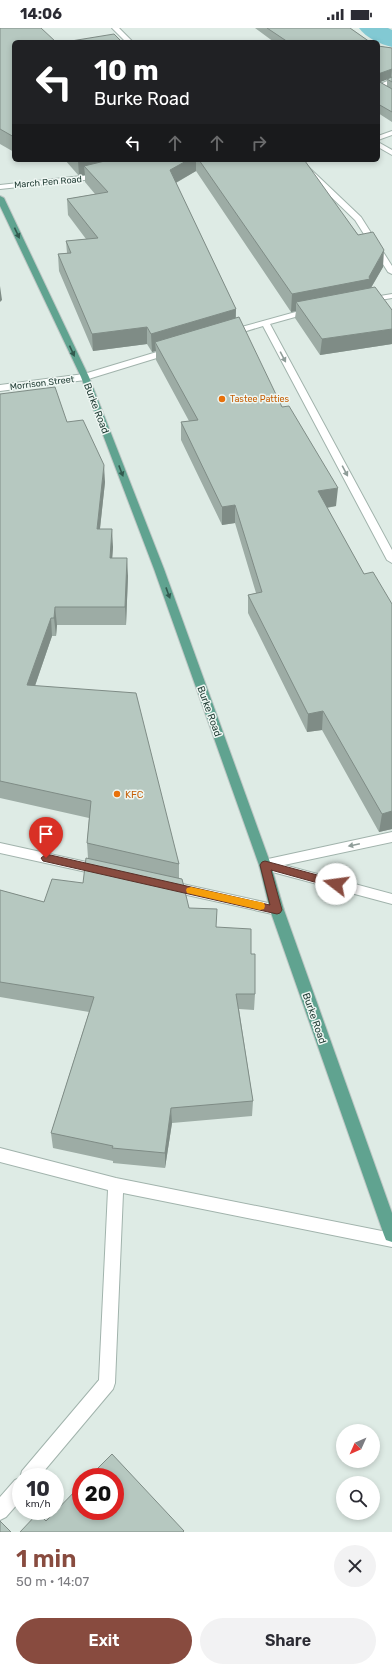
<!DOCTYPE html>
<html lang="en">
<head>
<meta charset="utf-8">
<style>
  :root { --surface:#fff; --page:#f2f2f3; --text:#2b2b33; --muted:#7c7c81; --accent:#884b3f }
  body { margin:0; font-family:Rubik,sans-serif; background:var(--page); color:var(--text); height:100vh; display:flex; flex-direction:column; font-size:15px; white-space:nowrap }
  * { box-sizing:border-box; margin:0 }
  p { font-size:13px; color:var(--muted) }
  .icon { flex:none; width:22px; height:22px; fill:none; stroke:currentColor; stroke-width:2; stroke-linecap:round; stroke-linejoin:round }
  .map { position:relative; height:1504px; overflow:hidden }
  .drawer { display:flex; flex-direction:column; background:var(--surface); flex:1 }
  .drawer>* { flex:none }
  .top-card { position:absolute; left:12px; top:12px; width:368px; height:122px; border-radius:6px; box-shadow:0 2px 6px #0003; background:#202124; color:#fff; overflow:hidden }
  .needle { width:26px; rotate:225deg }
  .buttons { position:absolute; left:336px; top:1396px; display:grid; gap:8px }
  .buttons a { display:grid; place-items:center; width:44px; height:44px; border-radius:50%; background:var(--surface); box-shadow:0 2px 6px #0003; font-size:20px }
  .speed { position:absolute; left:12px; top:1440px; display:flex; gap:8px; font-size:20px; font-weight:700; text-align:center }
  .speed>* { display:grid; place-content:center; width:52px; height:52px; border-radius:50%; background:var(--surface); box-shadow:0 2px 6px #0003; line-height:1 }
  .speed small { font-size:10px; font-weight:400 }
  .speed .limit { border:6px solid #d22; background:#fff; color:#111 }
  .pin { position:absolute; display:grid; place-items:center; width:34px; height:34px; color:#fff; margin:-41px -17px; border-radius:50% 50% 50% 0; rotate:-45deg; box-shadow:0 0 4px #0007 }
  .pin .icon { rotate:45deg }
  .me { position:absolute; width:44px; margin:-22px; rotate:285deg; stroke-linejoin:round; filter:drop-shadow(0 0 3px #0008) }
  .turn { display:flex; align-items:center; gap:14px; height:84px; padding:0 16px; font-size:18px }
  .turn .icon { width:52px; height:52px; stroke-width:2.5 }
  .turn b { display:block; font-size:28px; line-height:34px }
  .lanes { display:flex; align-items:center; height:38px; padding:0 16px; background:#0003; justify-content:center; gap:20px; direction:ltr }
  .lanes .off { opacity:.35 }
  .round { display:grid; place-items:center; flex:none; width:42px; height:42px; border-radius:21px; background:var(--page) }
  .head { display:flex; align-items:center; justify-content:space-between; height:68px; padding:0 16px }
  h1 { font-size:24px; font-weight:600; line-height:30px; color:var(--accent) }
  .primary-button { display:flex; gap:8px; margin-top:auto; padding:8px 16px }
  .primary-button a { flex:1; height:46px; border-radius:24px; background:var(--accent); color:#fff; font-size:16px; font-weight:600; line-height:46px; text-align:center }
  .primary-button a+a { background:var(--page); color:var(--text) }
  .status { display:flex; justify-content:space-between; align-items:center; height:28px; padding:0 20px; background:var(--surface); direction:ltr }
  .status svg { height:11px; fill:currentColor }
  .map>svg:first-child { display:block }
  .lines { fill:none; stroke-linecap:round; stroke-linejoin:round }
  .canal { fill:#82c9d3; fill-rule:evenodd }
  .minor-casing { stroke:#a1b3ac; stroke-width:2 }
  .major-casing { stroke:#c0c8c6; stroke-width:2 }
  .minor { fill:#fff; fill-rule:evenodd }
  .major { fill:#60a390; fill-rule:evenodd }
  .wall { fill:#9daca5; fill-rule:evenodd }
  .shaded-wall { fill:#7f8c86 }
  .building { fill:#b6c8c0; stroke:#7f8c86 }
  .oneway { fill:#325a4f }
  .oneway2 { fill:#8f9d99 }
  .route { fill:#884b3f; stroke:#583129 }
  .slow { fill:#f59e0b }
  .food-dot { fill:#e8710a; stroke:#eff7f3; stroke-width:1.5 }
  .labels { text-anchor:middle; stroke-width:3; stroke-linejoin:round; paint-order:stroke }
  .far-street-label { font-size:9px; fill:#1f3b33; stroke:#eff7f3 }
  .far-food-label { font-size:9px; fill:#c56008; stroke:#eff7f3; text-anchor:start }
  .street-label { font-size:10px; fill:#1f3b33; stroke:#eff7f3 }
  .food-label { font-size:10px; fill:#c56008; stroke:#eff7f3; text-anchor:start }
</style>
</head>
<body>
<div class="status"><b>14:06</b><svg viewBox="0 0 49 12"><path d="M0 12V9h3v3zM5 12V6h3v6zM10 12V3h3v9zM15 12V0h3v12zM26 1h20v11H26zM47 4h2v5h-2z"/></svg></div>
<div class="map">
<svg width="392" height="1504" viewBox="0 0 392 1504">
  <rect width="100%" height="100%" fill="#deebe5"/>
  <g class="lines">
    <path class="canal" d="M359,0H388L392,2V19C380,16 366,10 359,0Z"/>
    <defs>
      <path id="minor" d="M112,0H119L133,14H126Z
        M392,51V56L378,62V57Z
        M392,103V107L378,112V108Z
        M378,114L392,122V127L378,119Z
        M293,132H301L361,189L392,238V246L388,244L355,192Z
        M100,146L104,148L103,150L0,161V157Z
        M392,266V270L368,274L364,272L368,270Z
        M310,280L314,282L313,284L270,296L392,522V535L387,532L263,298L230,308L226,305L227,303Z
        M170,320L173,321L174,323L173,325L85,352L0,363V357L84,346Z
        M392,804V814L284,837L392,866V876L265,842L261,840L259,837L261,834L268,831Z
        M0,815L100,837L104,839L106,842L104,845L100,847L0,825Z
        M169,853L277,877L282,878L284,882L282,886L277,887L169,863L164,861L163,858L164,855Z
        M0,1120L116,1150L392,1205V1219L123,1165L115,1355L113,1361L39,1449H21V1472L6,1489L0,1492V1469L15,1452L20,1450L22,1443L99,1352L108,1162L0,1134Z"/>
      <path id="major" d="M0,168L4,170L89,349L164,541L271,837L284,882L392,1185V1214L386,1212L384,1207L270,882L259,837L154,541L81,349L0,178Z"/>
    </defs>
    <use href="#minor" class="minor-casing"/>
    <use href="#major" class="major-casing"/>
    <use href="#minor" class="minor"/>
    <use href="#major" class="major"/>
  </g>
  <path class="wall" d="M0,0L14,14V124L0,116Z
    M255,0H350L370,14H274Z
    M378,18L392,20V94L378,85ZM387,51V58L380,54Z
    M65,132H301L383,239L371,260L392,282V316L320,327L295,290L296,283L291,284L196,143L176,155L236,281V290L282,379L336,478L327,480L364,546L392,576V801L379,804L322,702L307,704L248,585V567L256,565L235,495L222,497L181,412V394L189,393L156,332V323L152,324L147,316L93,323L59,243L58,226L67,225L66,213L86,211L68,187L67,171L95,166L85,154V147L79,148Z
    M0,366L67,394L105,454L100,501L113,519L112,530L128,548L126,597H57L56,608H52L35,658L179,836V851L189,880L216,899L251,926L255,966L254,982L239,981L253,1073L252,1088L172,1095L165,1140L113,1135V1133L53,1120L51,1105L89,984L0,969V862L44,874L83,855L88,830L87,815L89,790L0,770Z"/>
  <path class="shaded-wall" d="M392,41L391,50L378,55V46Z
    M78,132H151L84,138L85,147L79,148Z
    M188,132H196V143L170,158V142Z
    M384,222L383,239L369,263L296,274V283L291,284L292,266L369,249Z
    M0,258L2,272L0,274Z
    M236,281L235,298L155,314L156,323L152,324L151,306Z
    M147,299V316L93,323L92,306Z
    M392,301V316L320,327L322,311Z
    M104,437L105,454L98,518L97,501Z
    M338,460L336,478L317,481L318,463Z
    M235,477V495L222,497V479Z
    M112,501L113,519L111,548L110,530Z
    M127,530L128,548L126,597L125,579Z
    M55,579L57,597L56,608L54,590Z
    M51,590L52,608L29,675L27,657Z
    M323,683L322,702L307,704L308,686Z
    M392,783V801L379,804L382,786Z
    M171,1080L172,1095L165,1140V1125Z"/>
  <path class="building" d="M0,0H41L56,14H14V109L0,101Z
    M267,0H350L370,14H288Z
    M114,6L122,14H65Z
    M378,18L392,20V41L378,46V48Z
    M392,49V54L387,51Z
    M378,53L392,61V84L378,76Z
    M109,132H188L170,142L236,281L151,306L147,299L92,306L58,226L71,225L66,213L98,210L67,171L108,164L84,138Z
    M199,132H301L302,133H305L358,207L373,204L384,222L369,249L370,251L292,266Z
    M375,259L392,282V301L322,311L296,274Z
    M239,289L282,379L289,378L338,460L318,463L364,546L373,544L392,576V783L382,786L323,683L308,686L248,567L262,564L235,477L222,479L181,394L198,392L155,314Z
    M55,359L67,394L83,392L104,437L97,501H112L110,530H127L125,579H55L54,590H51L27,657L136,665L179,836L87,815L91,773L0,753V366Z
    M86,830L182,851L189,880L217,881L216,899L251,901V926H255V966H236L253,1073L171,1080L165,1125L112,1120L113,1118L51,1105L94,969L0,954V862L44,874L52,851L83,855Z
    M112,1426L184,1503L183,1504H20L38,1485L46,1493L81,1457V1483H115V1449H89Z
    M0,1493L11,1504H0Z"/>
  <defs><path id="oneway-solid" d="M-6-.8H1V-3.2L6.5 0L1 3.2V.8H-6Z"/></defs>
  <g class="oneway">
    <use href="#oneway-solid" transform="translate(17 205) rotate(65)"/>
    <use href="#oneway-solid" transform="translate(72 323) rotate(65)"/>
    <use href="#oneway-solid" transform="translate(121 443) rotate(69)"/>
    <use href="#oneway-solid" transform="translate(168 565) rotate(70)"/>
  </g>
  <g class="oneway2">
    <use href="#oneway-solid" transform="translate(283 329) rotate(62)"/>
    <use href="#oneway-solid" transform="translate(345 443) rotate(62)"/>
    <use href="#oneway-solid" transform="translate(354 817) rotate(168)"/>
  </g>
  <path class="route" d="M46,826L270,877L260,837L262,834L265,833L336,852L339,853L340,856L339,859L336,860L271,842L282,882L280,885L277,886L43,833L41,830Z"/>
  <path class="slow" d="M191,859L260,874L264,875L265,878L264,881L260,882L187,865L186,862L187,860Z"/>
  <g class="food-dot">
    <circle cx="222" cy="371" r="4"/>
    <circle cx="117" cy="766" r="4"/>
  </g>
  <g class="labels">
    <g class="far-street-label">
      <text transform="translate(48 154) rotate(-5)" y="3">March Pen Road</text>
      <text transform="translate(42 355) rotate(-7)" y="3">Morrison Street</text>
    </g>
    <g class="far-food-label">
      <text x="230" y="374">Tastee Patties</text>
    </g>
    <g class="street-label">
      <text transform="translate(97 380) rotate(69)" y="4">Burke Road</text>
      <text transform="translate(210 683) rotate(70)" y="4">Burke Road</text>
      <text transform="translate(315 990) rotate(71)" y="4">Burke Road</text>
    </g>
    <g class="food-label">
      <text x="125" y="770">KFC</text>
    </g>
  </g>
</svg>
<div class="buttons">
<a><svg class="needle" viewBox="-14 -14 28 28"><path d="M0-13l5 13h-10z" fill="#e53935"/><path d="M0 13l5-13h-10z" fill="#7c7c81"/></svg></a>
<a><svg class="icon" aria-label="search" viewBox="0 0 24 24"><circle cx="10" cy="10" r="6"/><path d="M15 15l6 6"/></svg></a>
</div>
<div class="speed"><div>10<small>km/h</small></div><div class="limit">20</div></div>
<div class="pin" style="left:46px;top:830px;background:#d93025"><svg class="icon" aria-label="arrive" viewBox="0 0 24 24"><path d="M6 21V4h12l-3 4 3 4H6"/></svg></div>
<svg class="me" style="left:336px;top:856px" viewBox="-20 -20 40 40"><circle r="19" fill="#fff"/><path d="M0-13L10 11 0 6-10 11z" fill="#884b3f"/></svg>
<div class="top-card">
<div class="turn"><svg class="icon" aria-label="left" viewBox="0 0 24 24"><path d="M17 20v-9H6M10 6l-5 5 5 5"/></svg><div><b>10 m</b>Burke Road</div></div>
<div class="lanes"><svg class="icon" aria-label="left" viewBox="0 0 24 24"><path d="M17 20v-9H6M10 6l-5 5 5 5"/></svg><svg class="icon off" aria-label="ahead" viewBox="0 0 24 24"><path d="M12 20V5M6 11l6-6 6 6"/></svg><svg class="icon off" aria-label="ahead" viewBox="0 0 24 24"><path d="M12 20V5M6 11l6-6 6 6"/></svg><svg class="icon off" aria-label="right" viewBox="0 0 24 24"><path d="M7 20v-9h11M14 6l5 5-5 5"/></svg></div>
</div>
</div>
<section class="drawer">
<div class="head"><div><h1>1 min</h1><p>50 m · 14:07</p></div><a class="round"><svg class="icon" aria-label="close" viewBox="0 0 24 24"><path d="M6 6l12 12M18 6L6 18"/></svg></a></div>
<div class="primary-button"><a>Exit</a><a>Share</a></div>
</section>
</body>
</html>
